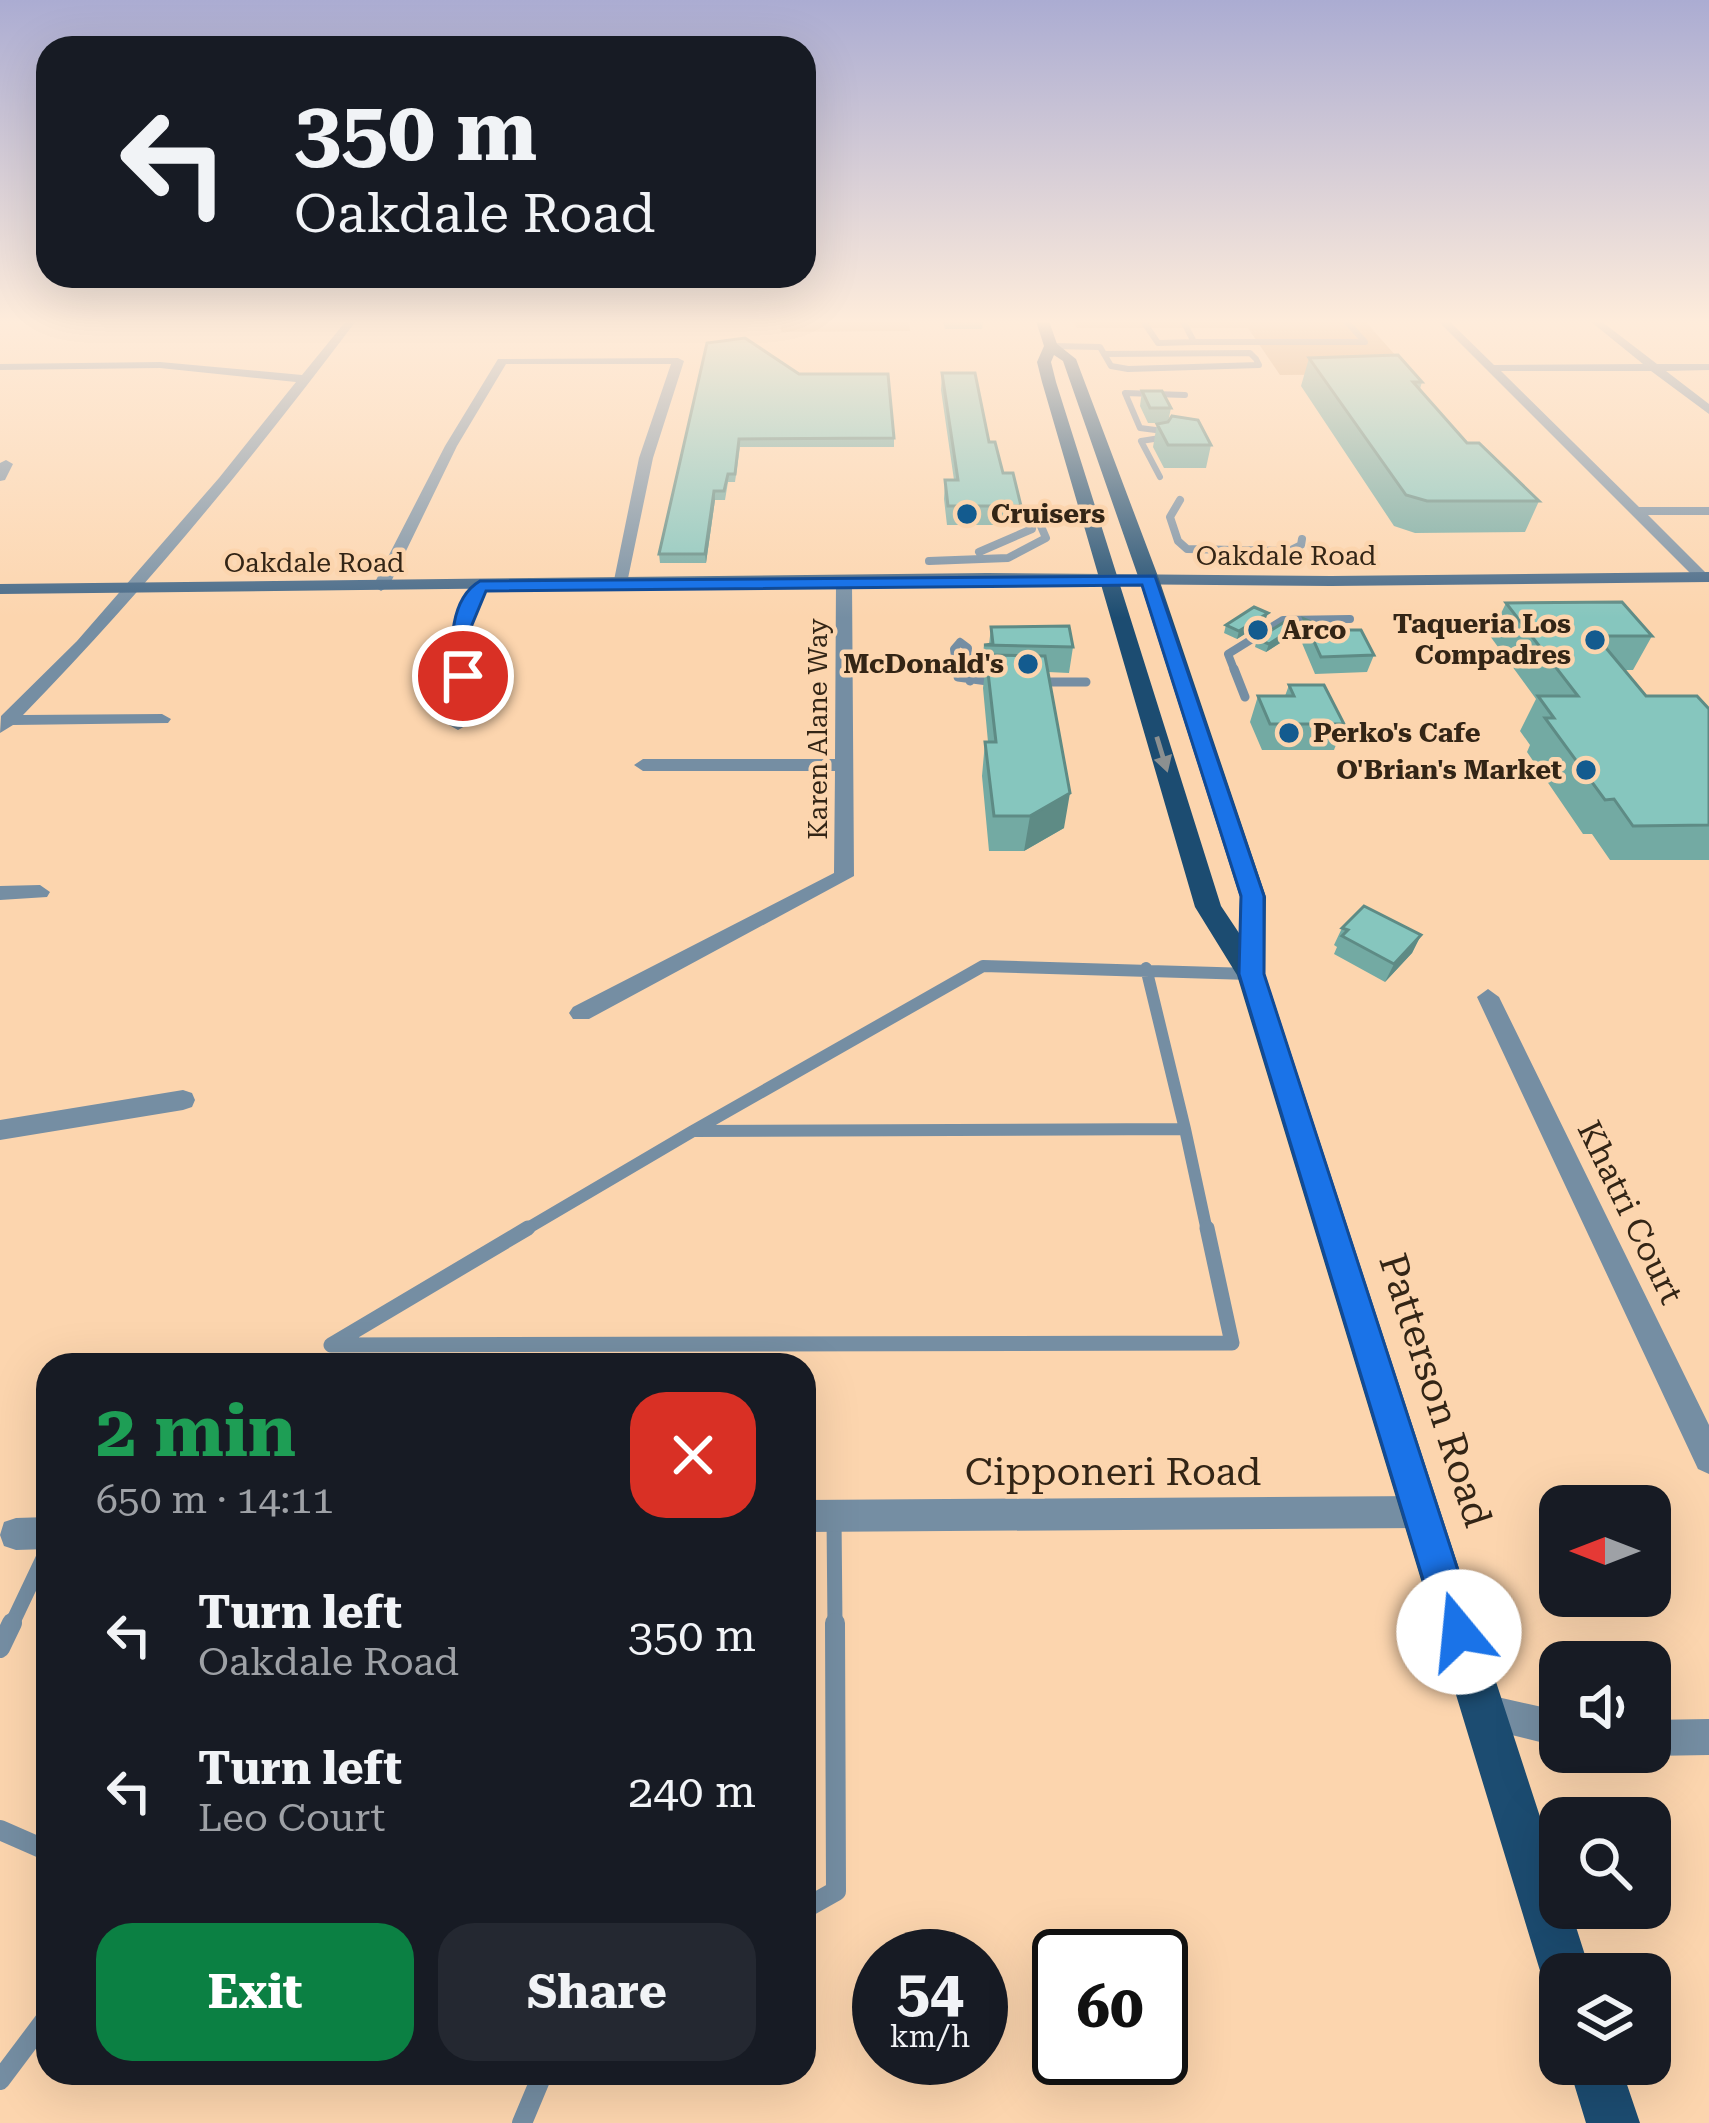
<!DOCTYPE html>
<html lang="en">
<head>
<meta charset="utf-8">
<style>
  :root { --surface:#171b24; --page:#242831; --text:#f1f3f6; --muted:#9ea1a6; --accent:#0b8043 }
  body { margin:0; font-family:"Roboto Serif",serif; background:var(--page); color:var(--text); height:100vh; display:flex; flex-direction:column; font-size:45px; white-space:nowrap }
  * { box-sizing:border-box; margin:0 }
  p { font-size:39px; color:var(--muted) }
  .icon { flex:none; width:66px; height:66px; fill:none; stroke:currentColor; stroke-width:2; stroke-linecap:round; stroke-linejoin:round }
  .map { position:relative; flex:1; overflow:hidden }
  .panel { position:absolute; left:36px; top:1353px; width:780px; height:732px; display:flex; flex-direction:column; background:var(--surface); border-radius:36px; box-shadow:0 12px 48px #0002 }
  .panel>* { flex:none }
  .banner { position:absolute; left:36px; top:36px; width:780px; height:252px; border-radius:36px; box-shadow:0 12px 48px #0002; background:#171b24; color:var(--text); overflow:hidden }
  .needle { width:78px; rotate:270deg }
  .tools { position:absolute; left:1539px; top:1485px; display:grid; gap:24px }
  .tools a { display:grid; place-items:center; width:132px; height:132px; border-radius:24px; background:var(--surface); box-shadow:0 12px 48px #0002; font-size:60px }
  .speed { position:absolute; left:852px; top:1929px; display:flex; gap:24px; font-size:60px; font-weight:700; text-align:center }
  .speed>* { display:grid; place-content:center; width:156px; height:156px; border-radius:50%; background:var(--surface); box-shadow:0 12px 48px #0002; line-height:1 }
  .speed small { font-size:30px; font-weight:400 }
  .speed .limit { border:6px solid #111; border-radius:18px; background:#fff; color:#111 }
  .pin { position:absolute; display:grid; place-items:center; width:102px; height:102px; color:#fff; margin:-51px; border:6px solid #fff; border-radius:50%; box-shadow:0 3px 12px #0007 }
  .me { position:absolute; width:132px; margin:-66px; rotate:343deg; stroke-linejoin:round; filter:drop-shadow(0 0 9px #0008) }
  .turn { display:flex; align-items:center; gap:42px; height:252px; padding:0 60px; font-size:54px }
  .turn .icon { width:156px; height:156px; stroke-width:2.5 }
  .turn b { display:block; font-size:84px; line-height:102px }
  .round { display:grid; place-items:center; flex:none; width:126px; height:126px; border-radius:36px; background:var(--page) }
  .headline { display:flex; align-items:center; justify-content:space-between; height:204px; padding:0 60px }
  h1 { font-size:72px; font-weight:700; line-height:90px; color:#1e9e55 }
  .button { display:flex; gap:24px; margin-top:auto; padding:24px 60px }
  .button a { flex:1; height:138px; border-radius:36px; background:var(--accent); color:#fff; font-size:48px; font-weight:700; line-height:138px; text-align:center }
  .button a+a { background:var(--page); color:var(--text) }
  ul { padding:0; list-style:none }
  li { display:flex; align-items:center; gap:36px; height:156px; padding:0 60px }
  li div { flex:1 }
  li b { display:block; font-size:45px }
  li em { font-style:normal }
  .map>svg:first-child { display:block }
  .green { fill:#d4a678 }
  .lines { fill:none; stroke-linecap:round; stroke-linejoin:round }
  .lane-far5 { stroke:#758ea3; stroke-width:6 }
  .lane-far4 { stroke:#758ea3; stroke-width:8 }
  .lane-far3 { stroke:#758ea3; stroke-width:9 }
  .lane-far2 { stroke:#758ea3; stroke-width:12 }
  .lane-far1 { stroke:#758ea3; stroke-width:15 }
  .lane { stroke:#758ea3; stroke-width:20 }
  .street { fill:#758ea3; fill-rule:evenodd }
  .secondary { fill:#436787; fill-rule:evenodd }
  .primary { fill:#1c4c71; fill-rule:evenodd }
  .wall { fill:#73aaa3 }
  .shaded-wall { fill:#5e8b85 }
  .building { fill:#86c6be; stroke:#5e8b85; stroke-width:3 }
  .oneway { fill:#8c9090 }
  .route { fill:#1a73e8; stroke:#114b97; stroke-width:3 }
  .poi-dot { fill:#135b8f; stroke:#fcd5ae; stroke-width:4.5 }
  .labels { text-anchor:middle; stroke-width:9; stroke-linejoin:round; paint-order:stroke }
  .far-poi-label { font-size:27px; font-weight:bold; fill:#332516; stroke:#fcd5ae; text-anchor:start }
  .far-street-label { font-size:27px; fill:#332516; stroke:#fcd5ae }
  .street-label { font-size:33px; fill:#332516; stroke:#fcd5ae }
  .near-street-label { font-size:39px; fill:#332516; stroke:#fcd5ae }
</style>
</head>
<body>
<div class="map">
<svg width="1709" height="2123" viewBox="0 0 1709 2123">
  <rect width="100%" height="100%" fill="#fcd5ae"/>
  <path class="green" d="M782,321H909L910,331L781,332Z
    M1073,321H1365L1412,374L1280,375L1248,328H1077Z"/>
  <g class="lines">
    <path class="lane-far5" d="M1143,321L1158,343L1194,342L1183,321
      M1194,342H1365L1346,321
      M1051,346L1100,347L1111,366L1128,369L1259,365L1256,359
      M1104,354L1250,353L1256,359
      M1171,432L1140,428L1125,393L1185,395
      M1160,477L1141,441L1160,438"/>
    <path class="lane-far4" d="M1180,500L1170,517L1178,541L1187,549L1289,551L1301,545L1302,539
      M979,552L1032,529L1034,511
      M929,561L1008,558L1046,538L1034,510
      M960,642L968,648L965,672
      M957,672L954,649L960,642
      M1235,672L1228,654L1283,620L1350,619"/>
    <path class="lane-far3" d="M957,669L958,677L995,682
      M966,669L970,681
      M1234,669L1245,697
      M1034,682H1086"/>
    <path class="lane-far2" d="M1146,968L1185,1129
      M693,1131L983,966L1250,974
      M693,1131L1185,1129L1207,1231
      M523,1231L693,1131"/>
    <path class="lane-far1" d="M528,1228L331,1345L1232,1343L1207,1228
      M834,1516L835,1626
      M11,1626L48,1548"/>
    <path class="lane" d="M0,1648L12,1623
      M0,1830L48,1851
      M804,1909L836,1891L835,1623
      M0,2080L48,2016
      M522,2123L543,2073"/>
    <path class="street" d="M346,321H356C253,458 143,592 23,715L162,714L171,719L168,723L13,725L0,733L1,716L77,641L219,478L296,382L160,368L0,370V364L160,362L302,375Z
      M1438,321H1449L1494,365L1643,364L1590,321H1601L1657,364H1709V370L1666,371L1709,404V414L1651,371H1501L1639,507H1709V515H1648L1707,574V580H1697Z
      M498,359L678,358L684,361L653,458L626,588L613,585L639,458L671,364H506L457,446L389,586L381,591L373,586L445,446Z
      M6,460L13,464L5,480L0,481V463Z
      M844,577L852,582L854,876L589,1019H573L569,1013L573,1007L834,873L835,771H643L634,765L643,759H835L836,582Z
      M480,581L488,586L467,632L473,699L467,725L458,730L449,725C459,684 439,606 480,581Z
      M40,885L50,892L47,897L0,900V886Z
      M1488,989L1499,997L1709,1425V1474L1698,1469L1477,997Z
      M183,1090L192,1093L195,1100L192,1107L183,1110L0,1140V1120Z
      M1421,1496L1432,1501L1437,1512L1432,1523L1421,1528L804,1532V1500Z
      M48,1517V1549L16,1550L4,1546L0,1535L4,1522L16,1518Z
      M1484,1694L1560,1711V1747L1471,1725L1466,1712L1471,1699Z
      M1709,1719V1755L1650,1756L1640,1752H1650V1720Z"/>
    <path class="secondary" d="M1709,572V582L1331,586L987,583L0,594V584L987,573L1331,576Z"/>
    <path class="primary" d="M1036,321H1049L1057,344L1076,359L1159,579L1266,897L1265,974L1560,1878V1908H1570L1591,1974H1560V1997L1548,1992L1541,1974L1237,975L1195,907L1042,382L1037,362L1044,346ZM1054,355L1063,361L1139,579L1240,897L1239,933L1221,906L1056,382L1051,362Z
      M1568,2064H1620L1640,2123H1586Z"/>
  </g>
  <path class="wall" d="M943,321H983L982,329H945Z
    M745,338L894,438V447H740L735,482H728L725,500H715L706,563H660L659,554Z
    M1309,358L1422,382L1420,389L1467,443L1539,501L1525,532L1415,533L1394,526L1301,386Z
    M942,373L989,442L1021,506L1018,525H947L944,499L945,480H954L941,390Z
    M1142,391L1171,408L1168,422L1211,445L1206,468H1164L1153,447L1157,424L1164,423H1148L1140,406Z
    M1506,603L1652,636L1633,670H1624L1646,696L1709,709V860H1610L1592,834H1583L1527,752L1530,745L1520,731L1536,699L1490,636Z
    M1304,619L1330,630L1374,655L1367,672L1315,674L1299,636Z
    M1265,621L1237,639L1224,633L1226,625Z
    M991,627L1073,647L1069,673L1048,672L1064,828L1024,851H989L982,776L985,742H988L983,688L985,671L981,670L984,645H989Z
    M1294,634L1266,652L1255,647L1257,639Z
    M1289,685L1344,724L1334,750H1262L1250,722L1258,696H1285Z
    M1342,928L1421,935L1412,953L1385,982L1334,954L1337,947L1334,945Z"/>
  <path class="shaded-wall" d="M714,491L715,500L706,563L705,554Z
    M1268,613L1265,621L1237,639L1239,631Z
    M1297,626L1294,634L1266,652L1269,644Z
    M1070,793L1064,828L1024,851L1030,816Z
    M1421,935L1412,953L1385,982L1394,964Z"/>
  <path class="building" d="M745,338L799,374H888L894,438L739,439L735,474H728L724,491H714L705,554H659L707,343Z
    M1398,355L1422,382H1413L1467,443H1479L1539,501H1427L1406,495L1309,358Z
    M942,373H975L989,442H995L1003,473H1013L1021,506H948L945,480H958Z
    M1142,391H1162L1171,408H1150Z
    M1172,416L1198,420L1211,445H1168L1157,424L1168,422Z
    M1622,602L1652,636H1596L1646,696H1697L1709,709V825L1633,826L1614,799L1605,800L1545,718H1554L1538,696H1578L1506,603Z
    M1254,607L1268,613L1239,631L1226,625Z
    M1304,619L1330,630H1361L1374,655L1321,657Z
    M1286,621L1297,626L1269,644L1257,639Z
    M1069,626L1073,647L984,645L993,644L991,627Z
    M986,655L1045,656L1070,793L1030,816H994L985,742H996Z
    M1289,685H1324L1344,724H1270L1258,696H1294Z
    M1364,906L1421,935L1394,964L1342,936L1348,930L1342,928Z"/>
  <defs><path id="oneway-solid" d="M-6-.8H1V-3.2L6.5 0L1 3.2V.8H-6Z" transform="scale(3)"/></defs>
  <use class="oneway" href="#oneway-solid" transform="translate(1162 754) rotate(73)"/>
  <linearGradient id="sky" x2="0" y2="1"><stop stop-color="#abacd2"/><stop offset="0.52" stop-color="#feecdb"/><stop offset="1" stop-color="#feecdb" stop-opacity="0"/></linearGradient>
  <rect width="1709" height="618" fill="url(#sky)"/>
  <path class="route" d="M1155,576L1264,896V974L1478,1632L1473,1646L1459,1652L1445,1646L1439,1632L1239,974L1241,896L1142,585L486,591L469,632L472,676L463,682L453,676C451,645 449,599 480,581Z"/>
  <g class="poi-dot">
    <circle cx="967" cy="514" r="12"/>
    <circle cx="1258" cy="630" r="12"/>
    <circle cx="1595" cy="640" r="12"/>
    <circle cx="1028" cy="664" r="12"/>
    <circle cx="1289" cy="733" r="12"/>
    <circle cx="1586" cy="770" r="12"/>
  </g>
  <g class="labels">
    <g class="far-poi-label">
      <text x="991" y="523">Cruisers</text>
      <text x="1571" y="633" text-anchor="end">Taqueria Los<tspan x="1571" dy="31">Compadres</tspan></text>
      <text x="1282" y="639">Arco</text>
      <text x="1004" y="673" text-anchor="end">McDonald's</text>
      <text x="1313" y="742">Perko's Cafe</text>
      <text x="1562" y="779" text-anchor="end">O'Brian's Market</text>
    </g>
    <g class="far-street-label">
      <text x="1286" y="565">Oakdale Road</text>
      <text x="314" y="572">Oakdale Road</text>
      <text transform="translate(818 729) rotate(-90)" y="9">Karen Alane Way</text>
    </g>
    <g class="street-label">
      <text transform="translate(1631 1212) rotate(64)" y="12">Khatri Court</text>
    </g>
    <g class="near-street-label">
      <text transform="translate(1436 1390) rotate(72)" y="14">Patterson Road</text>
      <text x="1113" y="1485">Cipponeri Road</text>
    </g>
  </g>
</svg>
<div class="tools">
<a><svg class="needle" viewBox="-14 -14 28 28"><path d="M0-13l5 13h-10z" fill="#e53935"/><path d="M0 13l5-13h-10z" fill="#9ea1a6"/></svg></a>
<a><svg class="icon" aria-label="sound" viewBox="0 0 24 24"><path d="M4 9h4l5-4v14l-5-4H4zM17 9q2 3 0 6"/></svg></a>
<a><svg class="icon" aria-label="search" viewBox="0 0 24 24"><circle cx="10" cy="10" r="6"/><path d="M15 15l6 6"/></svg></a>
<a><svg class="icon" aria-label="layers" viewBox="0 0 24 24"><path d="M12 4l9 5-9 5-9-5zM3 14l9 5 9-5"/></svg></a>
</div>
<div class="speed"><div>54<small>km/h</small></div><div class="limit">60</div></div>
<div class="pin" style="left:463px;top:676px;background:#d93025"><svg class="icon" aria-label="arrive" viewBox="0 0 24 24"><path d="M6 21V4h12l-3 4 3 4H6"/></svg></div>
<svg class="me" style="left:1459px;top:1632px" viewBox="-20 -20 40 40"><circle r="19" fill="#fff"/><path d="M0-13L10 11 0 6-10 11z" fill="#1a73e8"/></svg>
<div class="banner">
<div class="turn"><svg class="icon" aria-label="left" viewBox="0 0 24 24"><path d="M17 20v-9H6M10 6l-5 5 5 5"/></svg><div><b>350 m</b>Oakdale Road</div></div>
</div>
<section class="panel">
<div class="headline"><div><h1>2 min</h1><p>650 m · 14:11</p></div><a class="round" style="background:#d93025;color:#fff"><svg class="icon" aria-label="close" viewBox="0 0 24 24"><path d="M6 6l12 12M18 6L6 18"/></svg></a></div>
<ul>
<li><svg class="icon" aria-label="left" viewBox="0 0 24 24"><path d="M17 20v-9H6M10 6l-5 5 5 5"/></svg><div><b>Turn left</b><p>Oakdale Road</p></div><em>350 m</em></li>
<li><svg class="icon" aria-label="left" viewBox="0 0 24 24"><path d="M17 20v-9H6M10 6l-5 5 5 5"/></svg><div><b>Turn left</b><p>Leo Court</p></div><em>240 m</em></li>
</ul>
<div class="button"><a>Exit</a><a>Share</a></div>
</section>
</div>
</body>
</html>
